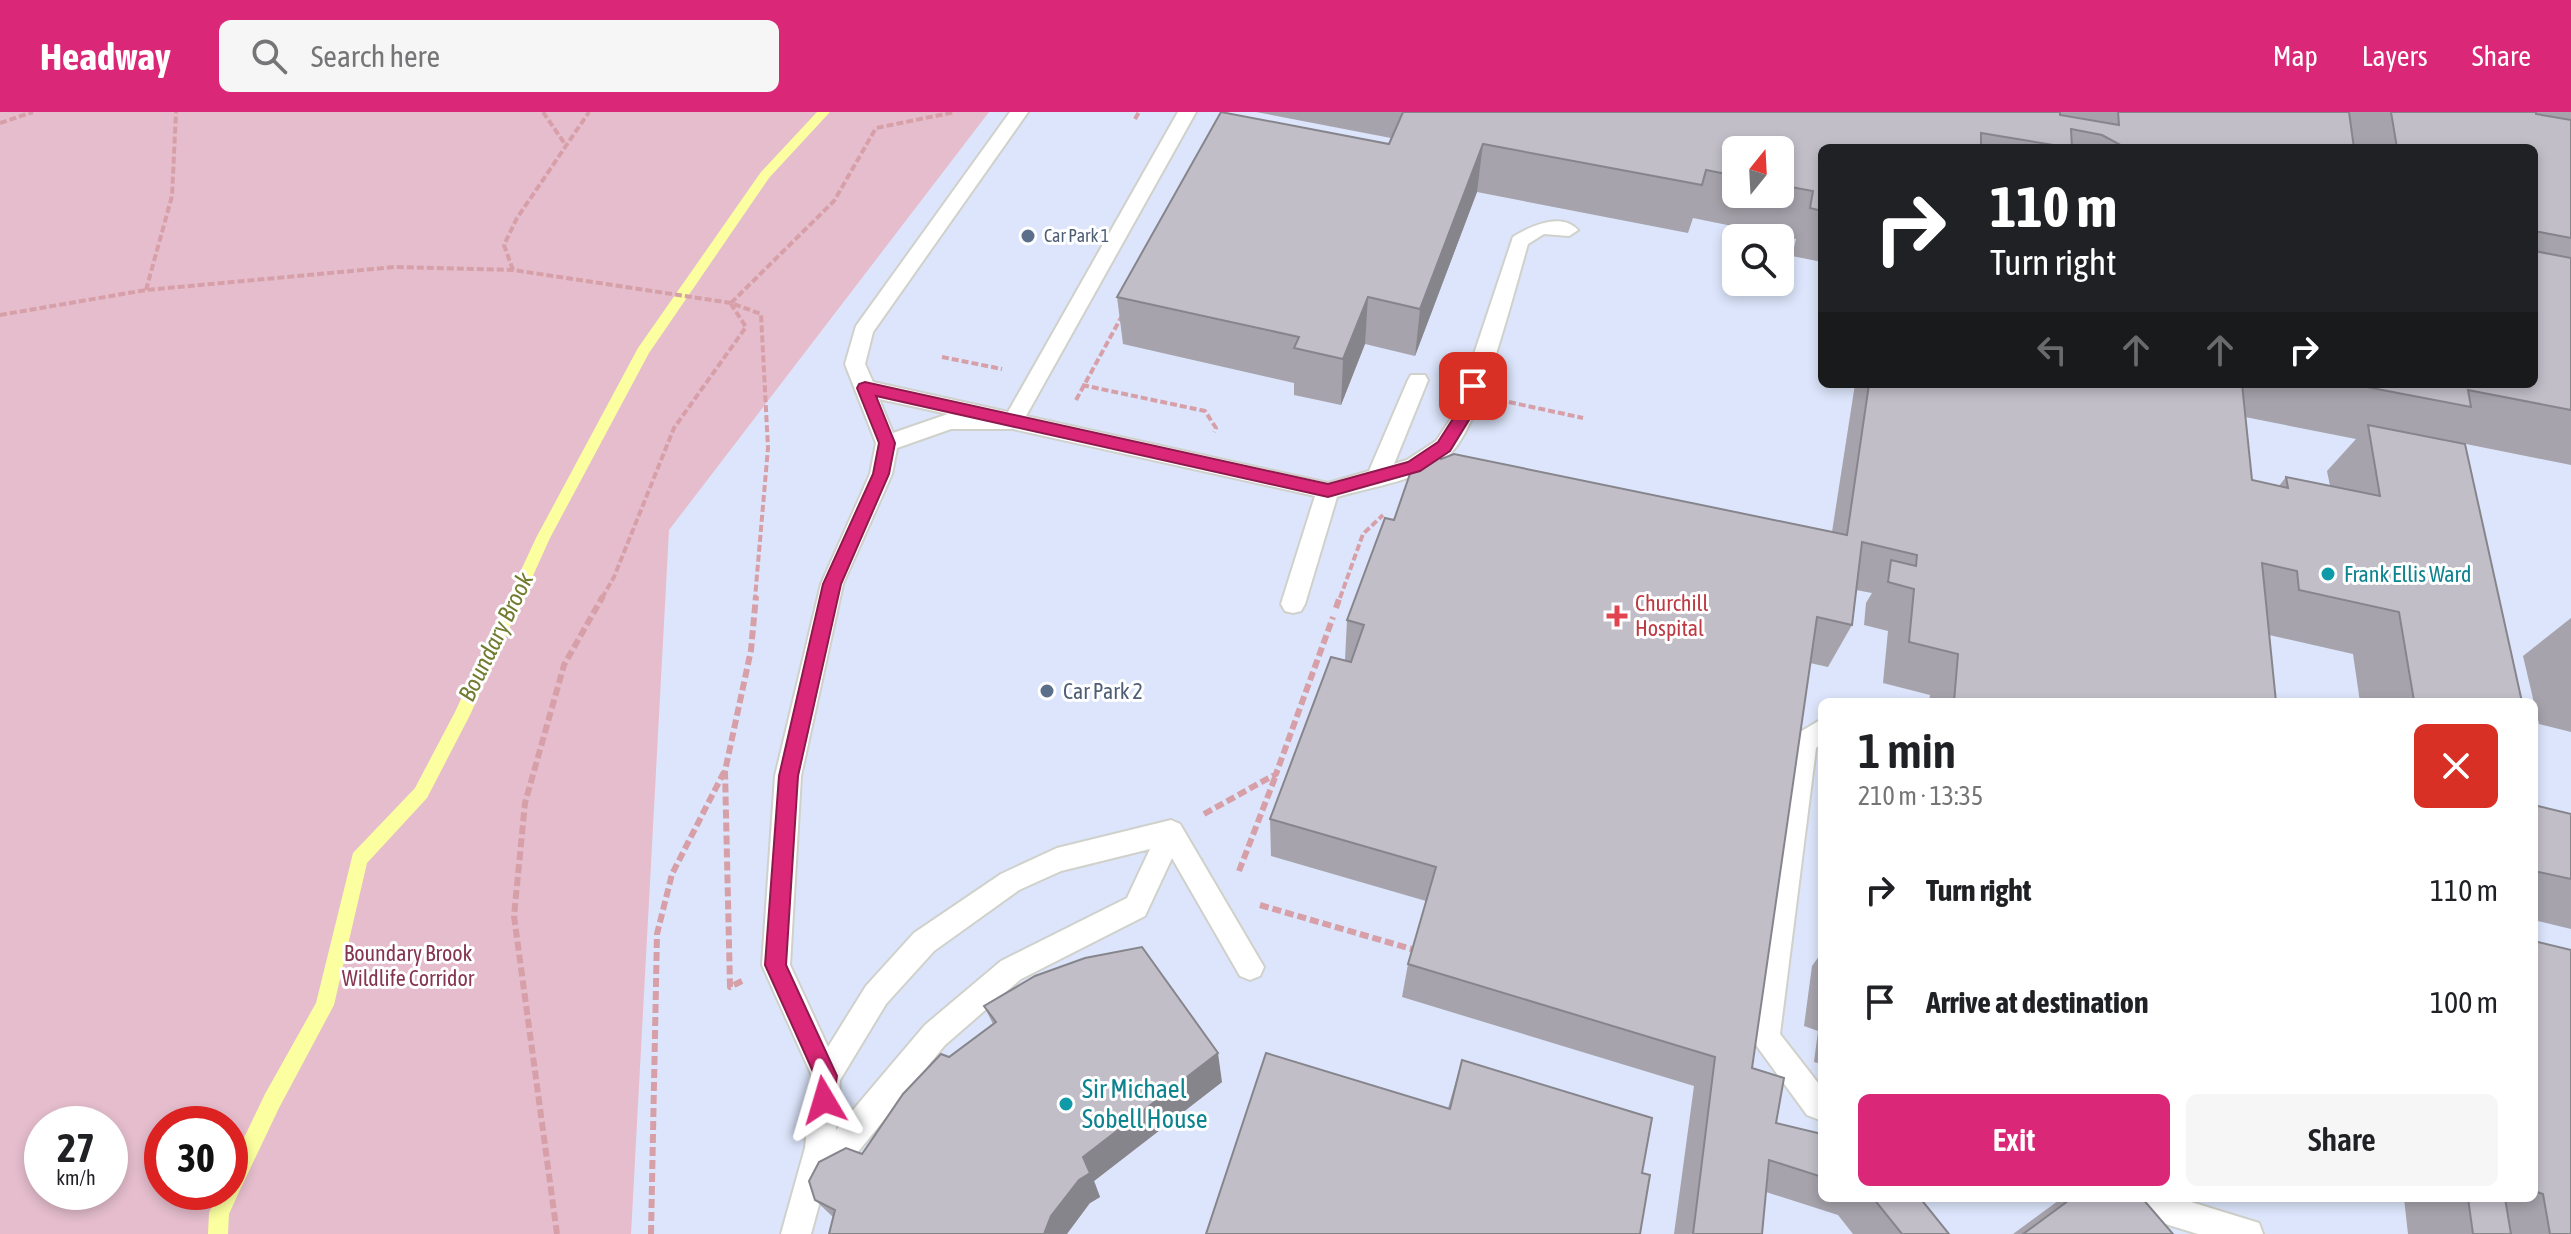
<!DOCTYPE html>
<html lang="en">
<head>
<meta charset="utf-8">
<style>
  :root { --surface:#fff; --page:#f6f6f6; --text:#202124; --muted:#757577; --accent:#db2777 }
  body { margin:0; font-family:"Asap Condensed",sans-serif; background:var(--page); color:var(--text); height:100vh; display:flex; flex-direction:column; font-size:30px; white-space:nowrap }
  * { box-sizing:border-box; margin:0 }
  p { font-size:26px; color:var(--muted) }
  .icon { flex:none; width:44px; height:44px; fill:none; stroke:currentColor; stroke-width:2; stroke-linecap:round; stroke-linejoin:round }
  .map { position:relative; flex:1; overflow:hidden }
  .drawer { position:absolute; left:1818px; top:586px; width:720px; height:504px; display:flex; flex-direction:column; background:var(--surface); border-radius:12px; box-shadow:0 4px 12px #0003 }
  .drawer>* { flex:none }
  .hud { position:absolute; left:1818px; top:32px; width:720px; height:244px; border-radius:12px; box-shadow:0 4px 12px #0003; background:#202124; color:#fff; overflow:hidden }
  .needle { width:52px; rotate:18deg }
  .tools { position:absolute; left:1722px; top:24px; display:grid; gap:16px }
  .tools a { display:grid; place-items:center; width:72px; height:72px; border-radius:12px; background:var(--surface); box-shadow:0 4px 12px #0003; font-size:40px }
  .speed { position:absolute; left:24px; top:994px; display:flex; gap:16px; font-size:40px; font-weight:700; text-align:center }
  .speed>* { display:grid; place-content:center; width:104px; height:104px; border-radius:50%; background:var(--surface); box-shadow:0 4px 12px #0003; line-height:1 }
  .speed small { font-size:20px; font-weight:400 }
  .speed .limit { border:12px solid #d22; background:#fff; color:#111 }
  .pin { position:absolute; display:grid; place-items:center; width:68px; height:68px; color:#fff; margin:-34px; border-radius:16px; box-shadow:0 4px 12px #0006 }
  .me { position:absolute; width:88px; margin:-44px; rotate:353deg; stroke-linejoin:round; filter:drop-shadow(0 0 6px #0008) }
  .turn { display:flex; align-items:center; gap:28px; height:168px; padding:0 40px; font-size:36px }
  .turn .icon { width:104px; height:104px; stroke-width:2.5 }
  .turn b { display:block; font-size:56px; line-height:68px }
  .lanes { display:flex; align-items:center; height:76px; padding:0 40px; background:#0003; justify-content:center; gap:40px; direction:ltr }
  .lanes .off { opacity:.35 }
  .round { display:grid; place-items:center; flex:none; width:84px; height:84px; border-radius:12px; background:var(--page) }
  .overview { display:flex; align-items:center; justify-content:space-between; height:136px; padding:0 40px }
  h1 { font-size:48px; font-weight:600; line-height:60px }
  .button { display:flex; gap:16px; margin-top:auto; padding:16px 40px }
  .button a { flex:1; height:92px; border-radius:12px; background:var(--accent); color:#fff; font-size:32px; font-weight:600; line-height:92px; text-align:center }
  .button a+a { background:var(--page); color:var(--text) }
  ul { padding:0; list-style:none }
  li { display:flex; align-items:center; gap:24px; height:112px; padding:0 40px }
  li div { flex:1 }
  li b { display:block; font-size:30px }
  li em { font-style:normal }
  header { display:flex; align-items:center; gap:48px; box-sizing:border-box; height:112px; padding:0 40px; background:var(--accent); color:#fff }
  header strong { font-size:38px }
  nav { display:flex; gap:44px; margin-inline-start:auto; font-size:28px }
  .search { width:560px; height:72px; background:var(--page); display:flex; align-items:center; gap:20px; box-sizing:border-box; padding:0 28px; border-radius:12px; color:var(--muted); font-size:30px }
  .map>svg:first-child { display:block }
  .medical { fill:#dce5fb; fill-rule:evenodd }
  .green { fill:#e5bdcd; fill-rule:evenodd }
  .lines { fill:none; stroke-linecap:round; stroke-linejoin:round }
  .stream { fill:#fbff9f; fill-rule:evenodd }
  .minor-casing { stroke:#cfd1ca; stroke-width:4 }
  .path-far1 { stroke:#d7a0a8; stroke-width:4; stroke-dasharray:7 3; stroke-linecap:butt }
  .path { stroke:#d7a0a8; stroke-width:6; stroke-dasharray:9 4; stroke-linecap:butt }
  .minor { fill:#fff; fill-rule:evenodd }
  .wall { fill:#a6a3ac; fill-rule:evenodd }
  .shaded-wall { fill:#87858c }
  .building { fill:#c1bec8; stroke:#87858c; stroke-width:2 }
  .route { fill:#db2777; stroke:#8e194d; stroke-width:2 }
  .service-dot { fill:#5c6f8a; stroke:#fff; stroke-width:3 }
  .culture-dot { fill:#0f9aa8; stroke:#fff; stroke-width:3 }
  .health-dot { fill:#e0444e; stroke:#fff; stroke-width:3 }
  .labels { text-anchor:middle; stroke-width:6; stroke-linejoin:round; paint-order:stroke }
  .far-service-label { font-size:18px; fill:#4e5e75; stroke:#fff; text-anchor:start }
  .culture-label { font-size:22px; fill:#0d838f; stroke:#fff; text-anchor:start }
  .health-label { font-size:22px; fill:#be3a42; stroke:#fff; text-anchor:start }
  .service-label { font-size:22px; fill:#4e5e75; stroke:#fff; text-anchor:start }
  .park-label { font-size:22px; fill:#863551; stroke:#fff }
  .water-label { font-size:24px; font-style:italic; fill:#727b2e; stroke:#fff }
  .near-culture-label { font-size:26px; fill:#0d838f; stroke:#fff; text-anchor:start }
</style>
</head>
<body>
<header>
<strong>Headway</strong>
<div class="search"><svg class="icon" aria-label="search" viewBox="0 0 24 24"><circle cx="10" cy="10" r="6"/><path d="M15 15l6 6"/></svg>Search here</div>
<nav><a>Map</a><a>Layers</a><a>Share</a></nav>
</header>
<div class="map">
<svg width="2571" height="1122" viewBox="0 0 2571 1122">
  <rect width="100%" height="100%" fill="#e6e1ed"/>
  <path class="medical" d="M989,0H2571V1122H631L669,418ZM1822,36H2534V272H1822ZM1736,38H1780V82H1736ZM1736,126H1780V170H1736ZM1822,590H2534V1086H1822Z"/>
  <path class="green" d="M0,0H989L669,418L631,1122H0ZM110,1012V1080H42V1012ZM230,1012V1080H162V1012Z"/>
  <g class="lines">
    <path class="stream" d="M817,0H830L769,66L649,241L550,426L470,603L427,686L367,751L334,893L279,996L239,1080L229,1102L228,1122H208L209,1101L219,1080H230V1055L265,982L316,891L353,741L415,676L455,600L536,426L638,236L761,60Z"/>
    <defs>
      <path id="minor" d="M1010,0H1028L873,220L865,252L873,270L1008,300L1178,0H1196L1026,304L1328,371L1369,359L1408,268L1411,263H1425L1428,268L1394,352L1407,348L1436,329L1454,302L1513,125C1531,114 1561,100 1578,118L1569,124L1544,122L1528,132C1514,179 1482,310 1451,341C1423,369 1373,374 1337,385L1305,492L1301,499L1293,501L1285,499L1281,492L1315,384L1013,317H951L897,336L892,362L843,472L801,664L790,853L828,935L866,874L914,821L1001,762L1057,736L1171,708L1180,712L1264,855L1260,864L1250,868L1240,864L1172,746L1145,804L1021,867L945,933L857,1041L831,1049L811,1122H781L805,1036L812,964L762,853L775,664L821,472L870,362L876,331L845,252L856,214ZM879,287L948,302L893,321ZM1150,737L1127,786L1001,849L925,913L836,1018L840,968L886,892L934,839L1019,778L1061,759Z
        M1822,607V631L1816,636L1780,922L1822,976V1009L1807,1003L1751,926L1792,631L1795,623Z
        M2113,1086H2178L2259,1111L2263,1122H2198L2117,1097Z"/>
    </defs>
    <use href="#minor" class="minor-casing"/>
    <path class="path-far1" d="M543,0L567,35
      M1135,7L1139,0
      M0,11L33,0
      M513,158L504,133L517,106L589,0
      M146,178L172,84L176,0
      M731,191L834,89L876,16L955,0
      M0,203L146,178L395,155L513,158L731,191L761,202L768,336L755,486
      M942,245L1002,257
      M1082,273L1205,299L1216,316L1214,320
      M1076,288L1123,202
      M1509,290L1583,306
      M602,486L614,465L674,316L746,215L731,192
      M1340,486L1363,422L1383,403"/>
    <path class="path" d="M1336,496L1340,484
      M1204,702L1276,662L1333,505
      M1239,759L1276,663
      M1260,793L1415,838
      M742,869L730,875L725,659L751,538L756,484
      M557,1122L514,804L525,691L564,553L603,484
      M651,1122L657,822L672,762L724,660"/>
    <use href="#minor" class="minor"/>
  </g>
  <path class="wall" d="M1256,0H2571V353L2441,327L2522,590H2360L2353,542L2269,523L2276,590H1929L1930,583L1883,571L1888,519L1864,513L1866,491L1872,481L1856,478L1852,513L1828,555L1810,551L1752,956L1776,1011L1822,1022V1086H1920L1949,1122H1853L1838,1103L1766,1080L1762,1122H1674L1694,974L1402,885L1408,852L1426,789L1271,744L1270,707L1345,548L1347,508L1394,408L1416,355L1417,348L1441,347L1832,420L1855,272H2534V36H1822V150L1792,144L1796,127L1693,106L1688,121L1477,80L1415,244L1365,232L1341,293L1294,283V271L1123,232L1117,185L1389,32L1391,26ZM1736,38H1780V82H1736ZM2245,305L2356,327L2327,359L2330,374L2286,365L2279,374L2252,368Z
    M2571,506V620L2539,612L2523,544Z
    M2534,693L2571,702V817L2534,808Z
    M2534,829L2571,1122H2408L2404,1086H2534Z
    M1822,840V952L1814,950L1818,919L1804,914L1812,854Z
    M984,894L1222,970L1094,1069L1100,1085L1090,1091L833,1105L815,1088L862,1042L949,945L993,912Z
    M1462,948L1642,1061L1448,996Z
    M2062,1086H2142L2173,1122H2013Z"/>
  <path class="shaded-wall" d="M1483,32L1477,80L1415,244L1420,197Z
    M1368,185L1365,232L1341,293L1343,247Z
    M1218,941L1222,970L1094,1069L1100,1085L1090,1091L1067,1122H1044L1051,1104L1083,1045Z"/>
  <path class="building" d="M1221,0L1389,32L1403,0H2060V3L2119,13L2118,0H2349L2354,36H2126L2102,23L2071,17L2072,36L1981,21V36H1822V99L1810,96L1813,79L1780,73V38H1736V64L1706,58L1702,73L1483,32L1420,197L1368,185L1343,247L1294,236L1299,225L1117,185Z
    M2391,0H2536V2L2571,8V126L2534,119V36H2397Z
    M2534,139L2571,146V298L2468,278L2471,295L2351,272H2534Z
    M1869,272H2242L2252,368L2288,376L2286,365L2380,384L2368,313L2465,332L2522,590H2419L2414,589L2399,500L2299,478L2297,459L2262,451L2276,590H1954L1958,542L1909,530L1914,477L1888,470L1891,448L1916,454L1917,443L1862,430L1852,513L1817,505L1752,956L1784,966L1776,1011L1822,1022V1065L1769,1048L1762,1122H1693L1715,945L1408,852L1436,755L1270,707L1331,545L1351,550L1364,513L1347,508L1385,406L1394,408L1412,356L1420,353L1417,348L1435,341L1441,347L1454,342L1847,423Z
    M2534,693L2571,702V767L2534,759Z
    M2534,829L2571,838V1122H2550L2543,1082L2534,1079Z
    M1142,835L1218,941L1083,1045L1090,1061L1079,1068L1051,1104L1044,1122H829L835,1098L815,1088L809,1069L819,1050L846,1036L862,1042L903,982L941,942L949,945L996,910L984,894L1035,864L1085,846Z
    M1266,941L1450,997L1462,948L1652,1006L1642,1061L1650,1063L1640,1122H1206Z
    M1873,1086H1920L1949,1122H1902Z
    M2072,1086H2142L2173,1122H2023Z
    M2468,1086H2505L2511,1122H2473Z"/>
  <path class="route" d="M1473,269L1481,274L1472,303L1450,339L1420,359L1328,385L876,284L895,331L889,362L841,472L798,664L786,853L837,964L832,996L824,999L816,996L813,988L815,964L765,853L779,664L823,472L873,362L879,331L857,276L859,272L865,270L1328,372L1408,350L1438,330L1456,302L1465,274Z"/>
  <g class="service-dot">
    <circle cx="1028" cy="124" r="8"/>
    <circle cx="1047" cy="579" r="8"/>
  </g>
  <g class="culture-dot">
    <circle cx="2328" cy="462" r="8"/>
    <circle cx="1066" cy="992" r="8"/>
  </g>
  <path class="health-dot" d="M1613 492h8v8h8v8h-8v8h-8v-8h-8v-8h8z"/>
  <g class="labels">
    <g class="far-service-label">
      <text x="1044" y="130">Car Park 1</text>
    </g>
    <g class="culture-label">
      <text x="2344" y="470">Frank Ellis Ward</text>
    </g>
    <g class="health-label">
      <text x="1635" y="499">Churchill<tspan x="1635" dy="25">Hospital</tspan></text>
    </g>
    <g class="service-label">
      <text x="1063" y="587">Car Park 2</text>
    </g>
    <g class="park-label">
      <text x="408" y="849">Boundary Brook<tspan x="408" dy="25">Wildlife Corridor</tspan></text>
    </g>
    <g class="water-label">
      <text transform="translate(496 525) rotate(-64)" y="8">Boundary Brook</text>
    </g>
    <g class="near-culture-label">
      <text x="1082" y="986">Sir Michael<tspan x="1082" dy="30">Sobell House</tspan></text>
    </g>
  </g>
</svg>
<div class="tools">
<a><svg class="needle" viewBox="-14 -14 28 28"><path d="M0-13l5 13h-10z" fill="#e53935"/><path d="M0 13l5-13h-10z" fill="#757577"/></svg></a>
<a><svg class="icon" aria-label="search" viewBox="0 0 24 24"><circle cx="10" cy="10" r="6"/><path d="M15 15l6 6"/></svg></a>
</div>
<div class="speed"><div>27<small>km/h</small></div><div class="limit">30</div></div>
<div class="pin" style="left:1473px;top:274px;background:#d93025"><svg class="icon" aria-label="arrive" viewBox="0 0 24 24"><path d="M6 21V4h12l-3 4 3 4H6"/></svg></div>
<svg class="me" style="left:824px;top:988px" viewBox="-20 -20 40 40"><path d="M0-17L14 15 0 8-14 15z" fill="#db2777" stroke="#fff" stroke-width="4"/></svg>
<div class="hud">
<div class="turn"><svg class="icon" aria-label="right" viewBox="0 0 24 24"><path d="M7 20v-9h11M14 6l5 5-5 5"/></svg><div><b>110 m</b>Turn right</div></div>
<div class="lanes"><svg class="icon off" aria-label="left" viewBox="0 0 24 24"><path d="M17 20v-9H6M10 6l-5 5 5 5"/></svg><svg class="icon off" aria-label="ahead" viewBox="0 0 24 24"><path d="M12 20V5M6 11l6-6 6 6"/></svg><svg class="icon off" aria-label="ahead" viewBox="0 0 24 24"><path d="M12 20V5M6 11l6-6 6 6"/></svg><svg class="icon" aria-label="right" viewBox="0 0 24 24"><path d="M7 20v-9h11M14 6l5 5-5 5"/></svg></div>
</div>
<section class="drawer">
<div class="overview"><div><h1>1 min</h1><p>210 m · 13:35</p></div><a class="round" style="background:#d93025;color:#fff"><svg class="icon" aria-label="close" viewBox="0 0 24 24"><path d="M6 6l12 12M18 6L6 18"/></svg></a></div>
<ul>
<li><svg class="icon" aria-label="right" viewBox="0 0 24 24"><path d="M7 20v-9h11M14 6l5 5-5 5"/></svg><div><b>Turn right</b></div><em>110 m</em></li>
<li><svg class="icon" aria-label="arrive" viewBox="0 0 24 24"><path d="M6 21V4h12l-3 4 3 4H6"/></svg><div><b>Arrive at destination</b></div><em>100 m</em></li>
</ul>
<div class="button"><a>Exit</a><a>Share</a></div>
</section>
</div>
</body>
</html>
